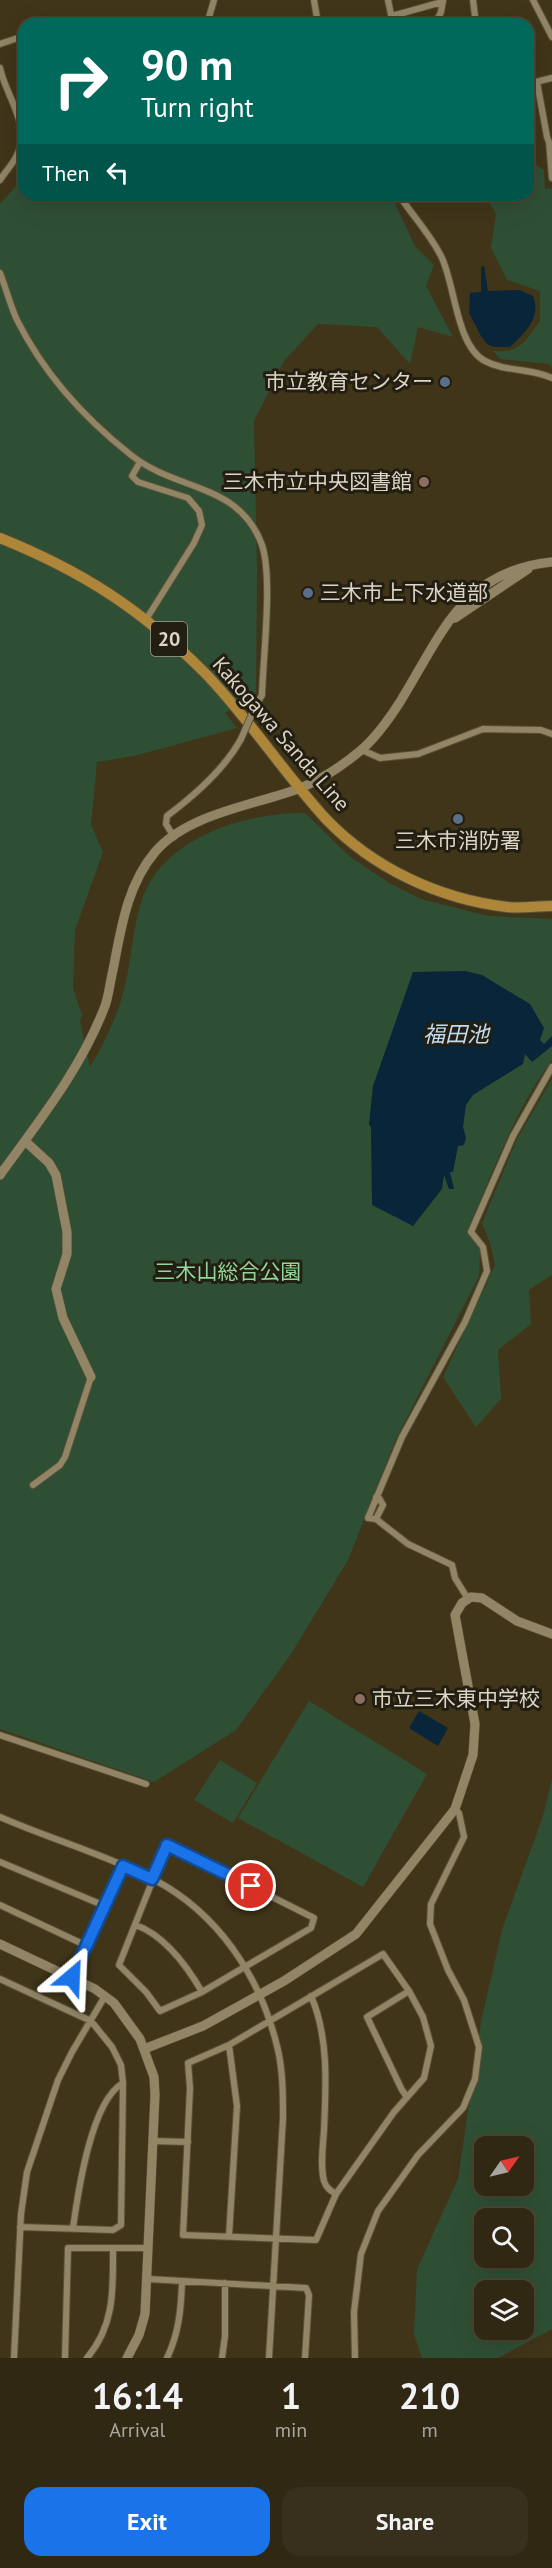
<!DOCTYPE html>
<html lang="en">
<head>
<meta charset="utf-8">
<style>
  :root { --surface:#302813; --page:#38301c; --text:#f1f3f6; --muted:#a8a6a0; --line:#4b4433; --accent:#1a73e8 }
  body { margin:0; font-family:"PT Sans","Noto Sans JP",sans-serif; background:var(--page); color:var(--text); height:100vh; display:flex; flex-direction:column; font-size:22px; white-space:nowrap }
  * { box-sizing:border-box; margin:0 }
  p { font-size:20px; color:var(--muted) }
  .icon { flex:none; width:33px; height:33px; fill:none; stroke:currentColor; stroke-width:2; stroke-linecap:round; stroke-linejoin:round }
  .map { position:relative; height:2358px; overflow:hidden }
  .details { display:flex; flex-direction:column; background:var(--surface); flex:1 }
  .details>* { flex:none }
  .guide { position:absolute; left:18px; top:18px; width:516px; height:183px; border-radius:18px; box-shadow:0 6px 24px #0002,0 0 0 2px var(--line); background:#00695c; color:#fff; overflow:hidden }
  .needle { width:39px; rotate:56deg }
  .fabs { position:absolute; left:474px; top:2136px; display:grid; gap:12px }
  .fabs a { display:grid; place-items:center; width:60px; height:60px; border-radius:12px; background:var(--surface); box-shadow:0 6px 24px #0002,0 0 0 2px var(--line); font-size:30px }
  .pin { position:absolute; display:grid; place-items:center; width:51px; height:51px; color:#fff; margin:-26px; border:3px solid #fff; border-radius:50%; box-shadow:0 2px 6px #0007 }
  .me { position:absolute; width:66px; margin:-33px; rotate:26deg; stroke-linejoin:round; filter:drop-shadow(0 0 4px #0008) }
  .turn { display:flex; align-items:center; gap:21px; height:126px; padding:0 24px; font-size:27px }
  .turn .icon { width:78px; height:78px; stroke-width:2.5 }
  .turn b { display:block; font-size:42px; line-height:51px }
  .then { display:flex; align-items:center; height:57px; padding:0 24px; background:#0003; gap:12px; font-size:22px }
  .eta { display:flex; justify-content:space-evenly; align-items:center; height:102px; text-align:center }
  .eta b { font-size:36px; font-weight:600; line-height:42px }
  .button { display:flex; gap:12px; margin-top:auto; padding:12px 24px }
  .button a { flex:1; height:69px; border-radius:18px; background:var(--accent); color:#fff; font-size:24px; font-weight:600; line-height:69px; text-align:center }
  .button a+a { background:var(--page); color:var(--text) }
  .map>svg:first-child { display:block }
  .green { fill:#2f4f34; fill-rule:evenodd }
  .water { fill:#082539 }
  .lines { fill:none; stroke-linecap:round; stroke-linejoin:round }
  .street-casing { stroke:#595138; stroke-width:8 }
  .secondary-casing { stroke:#595138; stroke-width:10 }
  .primary-casing { stroke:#595138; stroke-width:12 }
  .street { stroke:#918566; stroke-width:6 }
  .secondary { stroke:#918566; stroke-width:9 }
  .primary { stroke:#ad863a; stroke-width:10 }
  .street-bridge-casing { stroke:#595138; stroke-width:8; stroke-linecap:butt }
  .street-bridge { stroke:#918566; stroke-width:6 }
  .route-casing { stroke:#114b97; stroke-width:15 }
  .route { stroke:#1a73e8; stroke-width:10 }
  .service-dot { fill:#5c6f8a; stroke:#221e11; stroke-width:2 }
  .education-dot { fill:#8d6e63; stroke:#221e11; stroke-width:2 }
  .labels { text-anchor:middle; stroke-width:6; stroke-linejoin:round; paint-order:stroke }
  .shield { fill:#221e11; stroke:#a49e8f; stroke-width:1.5 }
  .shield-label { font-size:20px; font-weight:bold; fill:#dcd5c5 }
  .poi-label { font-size:21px; fill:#dcd5c5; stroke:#221e11; text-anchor:end }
  .street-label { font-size:21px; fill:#dcd5c5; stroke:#221e11 }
  .park-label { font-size:21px; fill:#8fd798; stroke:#221e11 }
  .water-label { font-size:22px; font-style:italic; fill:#bedcf3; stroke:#221e11 }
</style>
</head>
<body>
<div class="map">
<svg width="552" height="2358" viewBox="0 0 552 2358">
  <rect width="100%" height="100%" fill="#403519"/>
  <path class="green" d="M528,160L544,170L545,189L552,188V367L549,364L500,359L493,351C520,354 525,341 540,321V291L507,280L491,248L496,214L485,195H528Z
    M24,177V195H391L415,246L434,265L426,286L453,337L418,327L410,364L377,327L318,324L284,361L254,421L257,571L256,694L225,713L237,728L134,756L97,762L91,825L103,852L75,930L73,988L82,1015L80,1021L90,1067C101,1050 115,1020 121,1000C132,967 131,930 143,897C165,837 247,812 305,813L349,856L389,883L421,899L488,916L552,919V1060C514,1111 492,1174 467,1232L480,1250L479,1276L396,1439L348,1560L291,1654L236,1730L154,1782L0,1729V204Z
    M552,1079V1275L529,1290L531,1324L498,1350L501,1399L476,1427L443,1377L495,1265L490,1243L482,1223L517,1139Z
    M309,1701L427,1774L363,1887L238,1818Z
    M220,1760L257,1783L233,1823L194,1800Z
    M552,1779V2329L498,2358H422L414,2334L417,2269L458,2179L481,2022L502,1930L543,1816ZM484,2146H524V2186H484ZM484,2218H524V2258H484ZM484,2290H524V2330H484Z"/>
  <path class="water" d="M484,266L488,291L519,290L533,296C542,318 524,333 510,347H494L487,344L481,336L469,313L470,293L481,292V267Z
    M465,971L482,975L530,1004L544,1028L540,1040L544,1044L552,1036V1046L532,1062L525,1054L523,1064L473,1095L466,1105L463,1127L466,1138L464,1145L458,1146L453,1172H450L454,1189H449L444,1175L442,1189L413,1226L372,1205L371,1127L369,1124L373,1086L413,972Z
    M419,1711L448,1728L438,1746L409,1728Z"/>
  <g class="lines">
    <defs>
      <path id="street" d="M314,0L318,24
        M388,0L393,24
        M473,0L476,24
        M533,0L552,37
        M392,16L442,2
        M207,24L214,0
        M435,24L441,12L443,1
        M0,44L24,36
        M0,68C6,97 33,127 16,157C12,165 5,172 0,180
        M537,82L547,137L549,142L552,178
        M528,84L552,78
        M399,195C412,215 430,234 441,256C455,283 456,346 485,361C505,372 531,368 552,378
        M0,273C6,288 10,305 17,320C44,374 84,418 131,455C177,492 239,482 262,545C273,578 263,658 262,695L255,707
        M140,462L132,476L138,482L188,498L199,511L202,525L194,543L147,618
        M362,750L380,758L418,754L483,729L541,730L552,734
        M174,837L166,824L167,816C195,795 224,770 241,739
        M33,1485L60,1465L65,1457L91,1377
        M376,1497L379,1498L383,1505L376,1519L368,1518L402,1437L465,1322L487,1271L483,1247L471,1232L513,1136L552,1067
        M376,1519L408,1544L452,1565L455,1578L468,1599
        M0,1735L146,1784
        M0,1817C50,1839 104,1854 153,1879C218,1913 260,1976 277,2046C283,2069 283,2094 283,2118L269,2358
        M167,1844L314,1918L311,1928L202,1992L160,2011L146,1992L119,1965Z
        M0,1862L105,1906
        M0,1905L87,1946
        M136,1925C165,1936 187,1966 202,1992
        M383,1954L409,1991L423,2017L431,2046L424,2078L394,2112L336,2194L316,2240L183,2235L190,2088L188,2063L229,2045Z
        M72,1977L123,1866
        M0,1979L91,2021L112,2047L121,2065L123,2083L121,2225L113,2230L20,2227
        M311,1996C329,2037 326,2086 324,2130C323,2146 320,2165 324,2181C326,2188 331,2191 336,2194
        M229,2045L237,2106L229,2236
        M407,2097L402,2090L367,2017L409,1991
        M153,2141L188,2142
        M73,2228C78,2192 91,2101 123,2083
        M148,2279L306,2288L309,2295L305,2358
        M14,2358L21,2214L27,2172L58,2080L72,2052L105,1996
        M65,2358L68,2248H147
        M87,2358C115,2325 113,2289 113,2248
        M167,2358C179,2333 181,2309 182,2282
        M222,2358L225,2336V2283
        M355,2358L354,2312L361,2254L378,2211L418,2155L463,2108L475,2079L479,2047L464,2000L448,1970L430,1924L431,1904L464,1837L459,1813L455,1809"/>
      <path id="secondary" d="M455,618L528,569
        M25,1141L49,1163L56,1175L67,1232V1254L56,1289L63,1318L91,1377
        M0,1175C39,1121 81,1069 105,1006C109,995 110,982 113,970C121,929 127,885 155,852C187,814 254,805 298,789C321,780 342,766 360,751C376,738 389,719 400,702C442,634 462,571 552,562
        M0,1944L95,1989L114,2003L140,2039L154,2077L155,2095L145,2314L139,2335L127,2358
        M144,2049L203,2026L284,1981L356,1934L455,1809L473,1755L475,1724L455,1615L462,1603L471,1597L482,1598L517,1621L552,1634"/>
      <path id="primary" d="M0,538C82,571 141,609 204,672C248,717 283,772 326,819C373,868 439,899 507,907C521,909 537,906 552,906"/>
    </defs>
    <use href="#street" class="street-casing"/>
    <use href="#secondary" class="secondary-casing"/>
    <use href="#primary" class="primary-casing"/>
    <use href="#street" class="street"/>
    <use href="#secondary" class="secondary"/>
    <use href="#primary" class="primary"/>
    <defs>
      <path id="street-bridge" d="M241,739L255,707"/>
    </defs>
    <use href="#street-bridge" class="street-bridge-casing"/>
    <use href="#street-bridge" class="street-bridge"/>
  </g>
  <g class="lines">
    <defs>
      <path id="route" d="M72,1977L123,1866L152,1879L167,1845L251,1886"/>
    </defs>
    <use href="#route" class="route-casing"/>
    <use href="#route" class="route"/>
  </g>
  <g class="service-dot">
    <circle cx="445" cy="382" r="6"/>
    <circle cx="308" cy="593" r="6"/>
    <circle cx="458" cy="819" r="6"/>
  </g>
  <g class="education-dot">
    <circle cx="424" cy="482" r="6"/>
    <circle cx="360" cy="1699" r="6"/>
  </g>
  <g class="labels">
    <rect class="shield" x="151" y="622" width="36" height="34" rx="4.5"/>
    <g class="shield-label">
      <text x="169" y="646">20</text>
    </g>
    <g class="poi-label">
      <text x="433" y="389">市立教育センター</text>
      <text x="412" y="489">三木市立中央図書館</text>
      <text x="320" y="600" text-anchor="start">三木市上下水道部</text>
      <text x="458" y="848" text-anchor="middle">三木市消防署</text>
      <text x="372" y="1706" text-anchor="start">市立三木東中学校</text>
    </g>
    <g class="street-label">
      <text transform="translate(281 734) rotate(49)" y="7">Kakogawa Sanda Line</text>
    </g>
    <g class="park-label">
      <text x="228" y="1279">三木山総合公園</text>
    </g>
    <g class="water-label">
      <text x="456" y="1042">福田池</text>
    </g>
  </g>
</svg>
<div class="fabs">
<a><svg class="needle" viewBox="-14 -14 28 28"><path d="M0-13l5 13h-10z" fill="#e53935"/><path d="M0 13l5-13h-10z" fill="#a8a6a0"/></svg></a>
<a><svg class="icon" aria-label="search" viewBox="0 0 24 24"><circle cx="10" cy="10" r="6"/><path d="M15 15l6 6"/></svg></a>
<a><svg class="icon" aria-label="layers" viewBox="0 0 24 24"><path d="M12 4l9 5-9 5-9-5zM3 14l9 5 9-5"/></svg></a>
</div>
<div class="pin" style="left:251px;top:1886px;background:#d93025"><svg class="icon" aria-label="arrive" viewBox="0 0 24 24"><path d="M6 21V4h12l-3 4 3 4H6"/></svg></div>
<svg class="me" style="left:72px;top:1977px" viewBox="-20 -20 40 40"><path d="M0-17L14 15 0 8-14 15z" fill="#1a73e8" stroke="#fff" stroke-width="4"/></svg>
<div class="guide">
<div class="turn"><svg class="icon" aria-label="right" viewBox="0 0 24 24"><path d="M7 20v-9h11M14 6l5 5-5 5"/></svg><div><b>90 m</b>Turn right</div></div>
<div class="then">Then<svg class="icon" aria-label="left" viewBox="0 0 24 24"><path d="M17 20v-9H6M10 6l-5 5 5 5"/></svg></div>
</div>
</div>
<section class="details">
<div class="eta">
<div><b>16:14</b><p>Arrival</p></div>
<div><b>1</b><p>min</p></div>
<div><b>210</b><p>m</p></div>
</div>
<div class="button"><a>Exit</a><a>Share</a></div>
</section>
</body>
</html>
